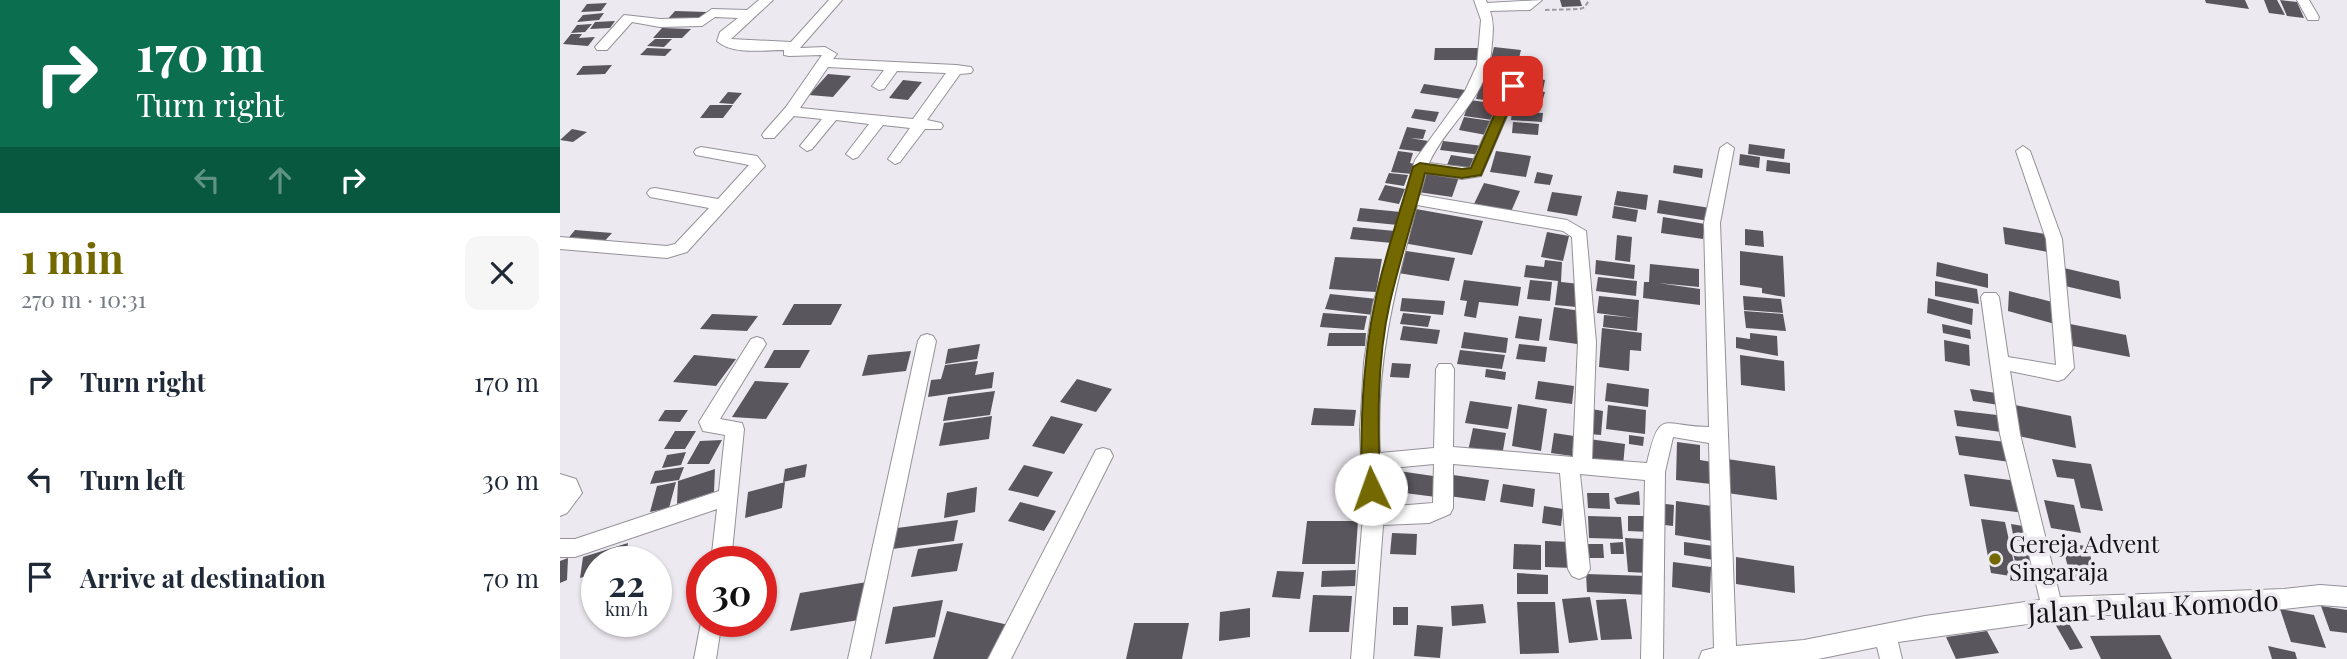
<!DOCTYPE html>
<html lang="en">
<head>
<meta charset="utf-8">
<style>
  :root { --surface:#fff; --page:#f6f6f7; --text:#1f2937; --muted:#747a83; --accent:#746800 }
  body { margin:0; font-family:"Playfair Display",serif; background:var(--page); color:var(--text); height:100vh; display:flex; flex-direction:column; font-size:26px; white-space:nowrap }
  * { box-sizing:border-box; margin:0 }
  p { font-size:23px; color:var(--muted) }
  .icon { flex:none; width:38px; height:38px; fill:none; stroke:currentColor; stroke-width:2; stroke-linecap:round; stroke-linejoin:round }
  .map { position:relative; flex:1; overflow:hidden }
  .drawer { display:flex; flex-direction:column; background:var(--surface); width:560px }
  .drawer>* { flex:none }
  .top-card { background:#0b6e4f; color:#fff; overflow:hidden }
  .speed { position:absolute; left:21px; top:546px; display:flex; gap:14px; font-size:35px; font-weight:700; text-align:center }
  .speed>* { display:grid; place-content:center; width:91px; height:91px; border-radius:50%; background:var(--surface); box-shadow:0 2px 5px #0004; line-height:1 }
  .speed small { font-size:18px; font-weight:400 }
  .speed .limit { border:10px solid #d22; background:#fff; color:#111 }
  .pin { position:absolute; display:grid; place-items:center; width:60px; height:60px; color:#fff; margin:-30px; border-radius:14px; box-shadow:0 4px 10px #0006 }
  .me { position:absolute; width:77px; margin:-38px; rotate:357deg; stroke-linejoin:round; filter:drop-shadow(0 0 5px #0008) }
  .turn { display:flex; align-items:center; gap:24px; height:147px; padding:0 21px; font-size:32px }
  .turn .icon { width:91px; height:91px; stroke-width:2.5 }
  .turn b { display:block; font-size:49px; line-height:60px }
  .lanes { display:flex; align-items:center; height:66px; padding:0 21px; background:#0003; justify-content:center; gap:35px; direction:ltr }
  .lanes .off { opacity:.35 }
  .round { display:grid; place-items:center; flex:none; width:74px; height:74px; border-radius:14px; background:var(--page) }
  .head { display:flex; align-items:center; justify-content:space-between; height:119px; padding:0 21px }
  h1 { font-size:42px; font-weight:700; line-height:52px; color:var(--accent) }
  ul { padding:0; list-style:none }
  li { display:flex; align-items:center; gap:21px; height:98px; padding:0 21px }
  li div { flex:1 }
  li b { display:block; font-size:26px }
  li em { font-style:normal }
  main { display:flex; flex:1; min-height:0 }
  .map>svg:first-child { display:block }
  .building { fill:#59565d }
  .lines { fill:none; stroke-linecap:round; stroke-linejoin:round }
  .minor-casing { stroke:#949198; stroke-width:2 }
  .path { stroke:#9e9ba0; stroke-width:2; stroke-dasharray:4.5 2.5; stroke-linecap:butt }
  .minor { fill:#fff; fill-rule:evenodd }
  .route { fill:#746800; stroke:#4b4400; stroke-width:2 }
  .poi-dot { fill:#746800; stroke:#ece9f0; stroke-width:2.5 }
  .labels { text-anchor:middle; stroke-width:7; stroke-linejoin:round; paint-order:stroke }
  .poi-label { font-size:24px; fill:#141215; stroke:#ece9f0; text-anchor:start }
  .near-street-label { font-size:28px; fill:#141215; stroke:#ece9f0 }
</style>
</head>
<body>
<main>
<section class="drawer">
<div class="top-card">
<div class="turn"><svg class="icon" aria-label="right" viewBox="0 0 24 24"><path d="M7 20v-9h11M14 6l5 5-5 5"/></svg><div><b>170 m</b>Turn right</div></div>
<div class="lanes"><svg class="icon off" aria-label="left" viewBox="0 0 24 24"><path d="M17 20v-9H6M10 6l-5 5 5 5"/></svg><svg class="icon off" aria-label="ahead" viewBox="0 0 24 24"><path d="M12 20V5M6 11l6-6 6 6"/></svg><svg class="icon" aria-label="right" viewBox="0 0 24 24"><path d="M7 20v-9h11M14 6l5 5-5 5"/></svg></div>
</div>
<div class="head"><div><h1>1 min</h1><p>270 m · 10:31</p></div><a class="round"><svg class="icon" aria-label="close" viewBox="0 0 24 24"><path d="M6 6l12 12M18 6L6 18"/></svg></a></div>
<ul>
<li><svg class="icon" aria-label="right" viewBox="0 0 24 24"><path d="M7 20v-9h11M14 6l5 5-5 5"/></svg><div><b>Turn right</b></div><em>170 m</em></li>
<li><svg class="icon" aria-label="left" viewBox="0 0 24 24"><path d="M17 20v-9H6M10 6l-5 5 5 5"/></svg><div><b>Turn left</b></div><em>30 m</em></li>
<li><svg class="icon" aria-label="arrive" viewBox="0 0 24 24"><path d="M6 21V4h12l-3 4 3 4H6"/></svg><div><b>Arrive at destination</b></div><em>70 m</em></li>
</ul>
</section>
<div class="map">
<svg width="1787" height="659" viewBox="0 0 1787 659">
  <rect width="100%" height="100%" fill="#ece9f0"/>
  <path class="building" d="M1000,0H1020L1022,6L1002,7Z
    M1645,0H1685L1689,9L1646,3Z
    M1704,0H1717L1725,15L1709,13Z
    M1720,0L1737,2L1744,18L1727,16Z
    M47,3L41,11L21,12L27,4Z
    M115,11L147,12L139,21H106Z
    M44,13L39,20L17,22L23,15Z
    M55,21L50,28L30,29L35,22Z
    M32,24L25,32L11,33L17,25Z
    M102,28L131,29L122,38H93Z
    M11,34H22L19,38L35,37L28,46L3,44Z
    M95,39H112L104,47L87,46Z
    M934,47L961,50L957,66L930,63Z
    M87,48L112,49L105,56L80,55Z
    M875,48H921V60H874Z
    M52,65L45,74L16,75L23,66Z
    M930,67L956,69L953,83L927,80Z
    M268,74L291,76L273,97L249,95Z
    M966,77L985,80L983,90L963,88Z
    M343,80L362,82L348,100L329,98Z
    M921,81L947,84L942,102L916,99Z
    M864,84L905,90L902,99L860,93Z
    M966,89L985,92L983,99L964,97Z
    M168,92L182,93L173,104L159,103Z
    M910,100L939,104L933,120L904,116Z
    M150,105H173L163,118H140Z
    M855,109L879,112L875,122L851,118Z
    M952,111L983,113L982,122L951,120Z
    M904,117L931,121L926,135L899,130Z
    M953,122L979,124L978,135L952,133Z
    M847,127L866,130L863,139L850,138L868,141L864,152L839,149Z
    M12,129L27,132L13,142L0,140Z
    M883,141L923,146L921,155L880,150Z
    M1189,144L1225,149L1224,159L1188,154Z
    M838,151L853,153L850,163L855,164L852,174L831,172Z
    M936,151L971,156L966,177L930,172Z
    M1180,154L1200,157L1199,168L1179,165Z
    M891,155L917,159L913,170L887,165Z
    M1207,160L1230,163V174L1206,171Z
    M1114,165L1143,169L1142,178L1113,173Z
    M866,172L899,177L892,197L858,192Z
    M977,172L993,175L990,185L974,183Z
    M829,173L848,175L844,186L825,183Z
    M924,183L960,191L950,214L913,206Z
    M825,185L845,189L839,204L818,200Z
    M1057,191L1088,195L1086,210L1054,205Z
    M992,192L1022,196L1017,216L987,211Z
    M1099,200L1150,208L1149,221L1097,213Z
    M1054,206L1078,210L1076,222L1052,218Z
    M800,208L841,212L838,225L797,221Z
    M856,209L923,221L912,255L843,243Z
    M1103,217L1145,224L1143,239L1101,233Z
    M793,227L835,231L832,243L790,239Z
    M1443,227L1485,234L1488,252L1445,244Z
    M1185,229L1203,231L1204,247L1185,245Z
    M15,230L52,233L41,245L5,242Z
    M987,232L1009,236L1003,261L981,257Z
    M1057,235L1072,237L1070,262L1055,260Z
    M846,251L895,258L889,281L838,273Z
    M1180,251L1223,256L1225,297L1202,293V288L1180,285Z
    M775,257L822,259L816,292L769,289Z
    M985,260L1002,262L1001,282L1020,284L1017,307L995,305L998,281L964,277L966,265L984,267Z
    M1036,260L1075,265L1074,279L1035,274Z
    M1377,262L1428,274V288L1376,276Z
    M1090,264L1139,269V287L1098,283L1140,289V305L1083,298L1084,282H1089Z
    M1504,268L1559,281L1561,299L1505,286Z
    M1038,277L1077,281L1076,296L1036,291Z
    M904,280L961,287L958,306L919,302L916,318L904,316L907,301L900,300Z
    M970,280L992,282L990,301L967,299Z
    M1375,281L1417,289L1419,304L1375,296Z
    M1449,291L1496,303L1495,324L1448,311Z
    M770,294L817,299L813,315L765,309Z
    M1039,296L1079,300L1077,331L1043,327L1044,315L1075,318L1037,313Z
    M1183,296L1221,299L1223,313L1184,310Z
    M842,298L885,301L883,315L840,311Z
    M1368,298L1413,309L1412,325L1367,313Z
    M234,304H282L271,325H222Z
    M994,307L1021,311L1017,344L989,340Z
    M1184,311L1223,314L1226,331L1186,328Z
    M763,313L807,316L804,330L760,327Z
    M843,313L871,316L868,327L840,324Z
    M152,314L198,316L187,331L140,329Z
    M959,316L982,319L979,341L955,338Z
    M1382,324L1410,330L1411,339L1383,333Z
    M1510,324L1566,335L1570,357L1513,346Z
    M843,326L880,330L877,344L840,340Z
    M1042,328L1082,333L1081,351L1070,350L1069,371L1039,367Z
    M904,332L948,338L946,353L901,348Z
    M769,333H806L805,346H767Z
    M1190,333L1217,336L1218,356L1176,348V337L1190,339Z
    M1384,340L1409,345L1410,366L1385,361Z
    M420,344L417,359L385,364L388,349Z
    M959,344L987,347L985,362L956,359Z
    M214,350H250L240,368H204Z
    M900,350L945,355L942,369L897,364Z
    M351,351L346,371L302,376L308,355Z
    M134,355L176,359L156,386L113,382Z
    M1180,355L1224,361L1225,391L1181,385Z
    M418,361L415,375L434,372L432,388L368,397L371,380L381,379L385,365Z
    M832,363L851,364L849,378L830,377Z
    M926,369L946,372L945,380L925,377Z
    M517,379L552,389L536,412L500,402Z
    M195,381L229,383L206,419L172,417Z
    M978,381L1014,386L1012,404L975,399Z
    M1047,383L1089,389L1088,407L1045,401Z
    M1410,389L1436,393L1439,405L1413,401Z
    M435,391L430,415L383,421L388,397Z
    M910,401L952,407L948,429L905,423Z
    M958,404L987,409L981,451L952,446Z
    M1048,405L1086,410L1085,434L1046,429Z
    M1455,405L1511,416L1516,448L1458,436Z
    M754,408L796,410L794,426L751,425Z
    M1032,409L1043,411L1041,435L1029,434Z
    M105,410H128L120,422L98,421Z
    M1394,410L1437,415L1441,432L1397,426Z
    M432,416L429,439L379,446L384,423Z
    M491,416L523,424L504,454L472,446Z
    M913,428L946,433L942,456L908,451Z
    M115,431H136L125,449H104Z
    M994,433L1014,436L1012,456L991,453Z
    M1069,435L1084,437L1083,446L1069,444Z
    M1395,436L1446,442L1450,462L1399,455Z
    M1029,439L1065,444L1063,466L1027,461Z
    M162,440L149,464H127L140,441Z
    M1117,442L1140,445V460L1152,462L1151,484L1116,480Z
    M126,452L121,465L102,468L107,455Z
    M1167,459L1215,466L1217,500L1167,493Z
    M1492,459L1531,464L1543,511L1521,508L1514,479L1497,477Z
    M247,464L245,477L223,482L225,469Z
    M464,465L493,472L478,497L448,490Z
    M124,467L119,480L90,484L95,471Z
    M155,469L154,492L117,504L118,481Z
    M825,469L880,477L876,497L837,492L834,501L817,499Z
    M1404,474L1457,481L1464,513L1410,506Z
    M893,475L929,480L925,501L889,496Z
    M116,482L109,508L90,512L97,486Z
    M225,482L222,508L185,518L188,492Z
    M943,484L975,489L973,507L940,502Z
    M417,487L415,512L384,518L387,493Z
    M1079,491L1080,505L1057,504L1054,498Z
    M1027,493H1049L1050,509L1028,508Z
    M1484,500L1514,505L1521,533L1491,528Z
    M1116,501L1152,506V541L1115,535Z
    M460,502L496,511L484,531L448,521Z
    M1098,503L1114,505L1113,526L1097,524Z
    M984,506L1003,509L1001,526L982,523Z
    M1028,516L1061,517L1063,539L1029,538Z
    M1068,516H1089L1090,532L1068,531Z
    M1421,519L1445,522L1457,577L1431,573Z
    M398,520L394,541L332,549L337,528Z
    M747,521H798L795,564H742Z
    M1451,524L1469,527L1473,542L1454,540Z
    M832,533L857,534L856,555L830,554Z
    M1065,538L1085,539L1089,573L1068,572Z
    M985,541L1012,542L1013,568L985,567Z
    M1063,542L1064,554H1051L1050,543Z
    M1124,542L1154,546V560L1124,555Z
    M68,543L65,562H37V573L20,578L23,557Z
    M403,543L397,571L351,577L358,549Z
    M1501,543L1527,546L1539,583L1512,580Z
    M954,544L981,545V570L953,569Z
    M1026,544H1043L1044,558H1027Z
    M1453,553L1476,556L1482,581L1459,578Z
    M1176,557L1234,566L1235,593L1176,584Z
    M8,558L7,580L0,583V561Z
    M1113,562L1151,567L1150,593L1112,587Z
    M796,570L795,586L761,587L762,571Z
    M717,571L744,572L740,599L712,597Z
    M957,573L988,575V594H957Z
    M1026,574L1088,576L1089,595L1027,592Z
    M307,582L299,620L230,631L240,593Z
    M753,595L792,596L789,632H749Z
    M1030,597L1038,640L1009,643L1002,599Z
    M1066,599L1072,639L1041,640L1036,600Z
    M383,600L375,637L325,644L333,607Z
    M957,602H995L999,653L960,654Z
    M923,604L926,623L892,626L891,606Z
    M1761,606L1787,610V633L1770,631Z
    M833,607H848V625H833Z
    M690,608V637L659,641L660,612Z
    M1720,609L1754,615L1766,648L1731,642Z
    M387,611L453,626L436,659H373Z
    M1504,615L1523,648L1510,650L1491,617Z
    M574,623H629L622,659H566Z
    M857,625L883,627L880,658L854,656Z
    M1427,631L1439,653L1396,659L1386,637Z
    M1600,635L1612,659H1541L1530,636Z
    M1708,646L1735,652L1737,659H1712Z"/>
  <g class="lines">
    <defs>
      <path id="minor" d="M199,0H213L171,39L231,42L269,0H282L240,48L265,47L277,54L273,59L396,65L411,67L413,70L411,73L400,74L367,120L381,123L383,126L381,129H365L340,162L335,164L328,159L350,128L323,125L298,157L293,159L286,154L309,124L276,120L252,149L247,151L240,146L262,119L234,116L214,138H204L202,135L204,132L226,107L262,55L229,56L224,55V50C204,50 172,55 157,41L160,32L178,18L155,17L142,26L100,27L72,22L47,50H37L35,47L64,15L100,19L139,18L152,9L187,10ZM268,67L324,70L312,86L319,90L324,89L337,71L386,73L353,119L240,108Z
        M914,0H926L927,3L982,0L970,10L930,11C934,22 933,32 932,43C929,100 890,118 869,163L910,168L946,86L953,82L958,83L960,86L921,176L902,179L866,173L860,195L1007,220L1026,231L1036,342L1032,459L1087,463C1100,406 1103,427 1149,427L1144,223L1160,148L1167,143L1174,148L1160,223L1176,646L1244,640L1365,616L1480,600L1440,434L1421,297L1424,293H1436L1439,297L1448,357L1496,365L1486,239L1456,151L1463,146L1470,151L1502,239L1514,368L1504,379L1498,381L1450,371L1460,434L1500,597L1724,589L1760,585L1787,587V607L1760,605L1724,609L1492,617L1468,624L1338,642L1342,659H1320L1317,647L1258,659H1139L1142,651L1154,648L1149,443L1113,437L1105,472L1103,659H1081L1085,480L1020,474L1030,569L1026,576L1019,579L1012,576L1008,569L1000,473L893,464V508L890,514L869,523L823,525L813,659H791L803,516L800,430L804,362L813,304L855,160L905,91L917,65L921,20ZM857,205L1003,231L1012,237L1018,342L1013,457L893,447L894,369L891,364H879L876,369L874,448L820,453C815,364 835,289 857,205ZM874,464L873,503L823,507L821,469Z
        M1737,0H1749L1759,17L1758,20H1748Z
        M141,147L197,156L205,166L127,252L107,258L0,249V237L107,246L115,244L149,208L90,197L87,193L90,189L95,188L158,199L189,165L136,155L134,152L136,149Z
        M367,334L373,336L376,341L310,659H288L358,341L361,336Z
        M197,337L203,339L206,344L160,419L182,423L184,429L171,562H151L157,509L15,557H0V539H15L159,491L165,435L143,431L139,422L191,339Z
        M543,448L550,450L553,456L451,659H428L536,450Z
        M0,474L16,479L22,493L7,513L0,516Z
        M142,617V621H162L156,659H134Z"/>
    </defs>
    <use href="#minor" class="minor-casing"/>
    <path class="path" d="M985,10L1020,9L1025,7L1029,0"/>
    <use href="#minor" class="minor"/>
  </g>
  <path class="route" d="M953,82L959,86L921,175L902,178L865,173C854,216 840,259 830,302C816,363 818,427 820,489L817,494L811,497L805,494L802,489C800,427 802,368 814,307C823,260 840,213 853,167L860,163L902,169L911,168L947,86Z"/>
  <circle class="poi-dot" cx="1435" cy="559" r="7"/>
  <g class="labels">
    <g class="poi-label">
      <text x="1449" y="553">Gereja Advent<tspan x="1449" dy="28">Singaraja</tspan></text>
    </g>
    <g class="near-street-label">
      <text transform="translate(1593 607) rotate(-3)" y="10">Jalan Pulau Komodo</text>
    </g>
  </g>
</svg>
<div class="speed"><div>22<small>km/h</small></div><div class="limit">30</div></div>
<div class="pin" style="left:953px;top:86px;background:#d93025"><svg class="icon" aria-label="arrive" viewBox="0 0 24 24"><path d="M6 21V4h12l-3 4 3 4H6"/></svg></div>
<svg class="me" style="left:811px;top:489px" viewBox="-20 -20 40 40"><circle r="19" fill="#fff"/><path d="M0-13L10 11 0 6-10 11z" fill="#746800"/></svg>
</div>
</main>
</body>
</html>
